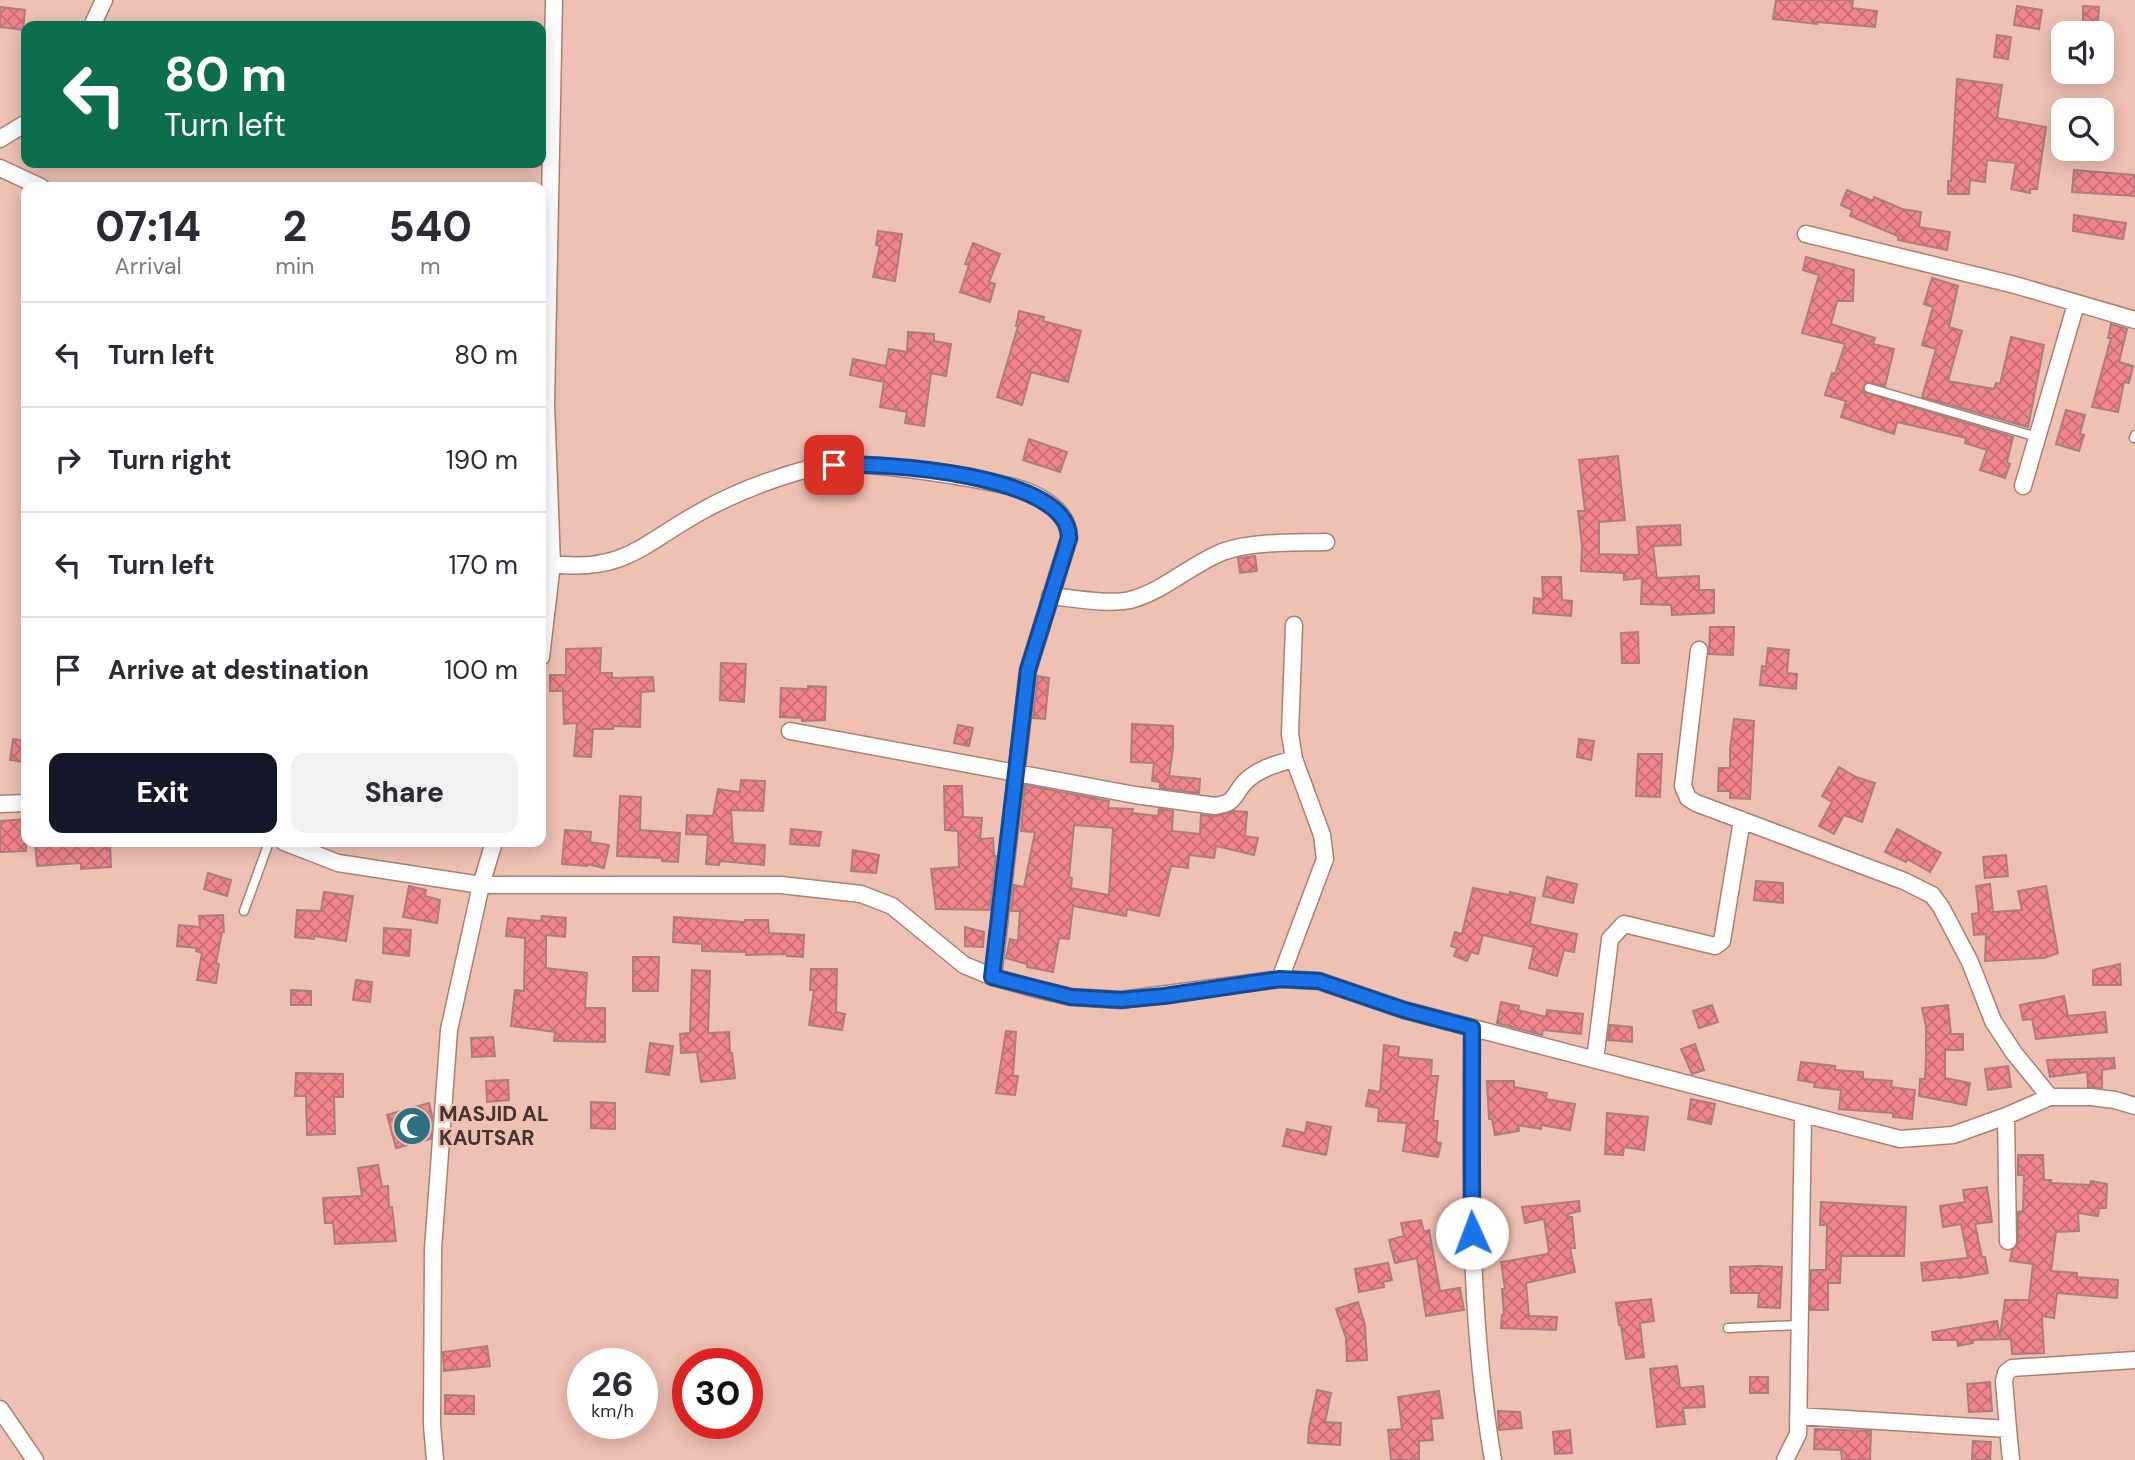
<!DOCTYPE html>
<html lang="en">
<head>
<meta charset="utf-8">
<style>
  :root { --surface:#fff; --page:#f2f2f3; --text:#2b2b33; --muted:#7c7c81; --line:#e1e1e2; --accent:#111827 }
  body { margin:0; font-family:"DM Sans",sans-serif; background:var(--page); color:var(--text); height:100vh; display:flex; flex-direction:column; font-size:26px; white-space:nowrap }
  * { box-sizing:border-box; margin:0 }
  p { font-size:23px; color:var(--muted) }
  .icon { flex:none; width:38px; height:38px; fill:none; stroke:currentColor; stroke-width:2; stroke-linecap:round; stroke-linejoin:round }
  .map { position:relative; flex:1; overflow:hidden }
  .drawer { position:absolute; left:21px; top:182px; width:525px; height:665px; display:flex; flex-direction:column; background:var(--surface); border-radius:14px; box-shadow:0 4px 18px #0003 }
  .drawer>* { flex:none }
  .hud { position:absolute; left:21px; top:21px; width:525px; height:147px; border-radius:14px; box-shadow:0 4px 18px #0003; background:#0b6e4f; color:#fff; overflow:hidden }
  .buttons { position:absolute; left:2051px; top:21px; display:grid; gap:14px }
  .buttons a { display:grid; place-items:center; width:63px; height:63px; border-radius:14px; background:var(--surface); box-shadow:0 4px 18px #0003; font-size:35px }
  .speed { position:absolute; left:567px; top:1348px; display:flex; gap:14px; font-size:35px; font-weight:700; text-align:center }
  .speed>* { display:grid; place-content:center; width:91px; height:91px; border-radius:50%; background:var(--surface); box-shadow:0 4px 18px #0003; line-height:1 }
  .speed small { font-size:18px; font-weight:400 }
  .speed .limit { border:10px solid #d22; background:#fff; color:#111 }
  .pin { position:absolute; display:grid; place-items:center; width:60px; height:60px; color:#fff; margin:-30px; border-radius:14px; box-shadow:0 4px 10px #0006 }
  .me { position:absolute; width:77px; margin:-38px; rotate:358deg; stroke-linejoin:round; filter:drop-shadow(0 0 5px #0008) }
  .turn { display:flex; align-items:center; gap:24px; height:147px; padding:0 28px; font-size:32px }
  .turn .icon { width:91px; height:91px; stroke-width:2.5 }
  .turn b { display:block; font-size:49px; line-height:60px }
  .eta { display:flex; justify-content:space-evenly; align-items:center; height:119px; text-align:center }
  .eta b { font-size:42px; font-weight:800; line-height:49px }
  .primary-button { display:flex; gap:14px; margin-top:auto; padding:14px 28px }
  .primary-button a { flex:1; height:80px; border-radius:14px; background:var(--accent); color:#fff; font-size:28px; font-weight:800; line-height:80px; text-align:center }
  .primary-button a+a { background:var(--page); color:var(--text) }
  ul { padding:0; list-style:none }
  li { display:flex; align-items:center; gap:21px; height:105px; padding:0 28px; border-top:2px solid var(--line) }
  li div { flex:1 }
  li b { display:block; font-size:26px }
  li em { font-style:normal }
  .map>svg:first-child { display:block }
  .building { fill:url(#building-cross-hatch); stroke:#ab7d7e; stroke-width:2; fill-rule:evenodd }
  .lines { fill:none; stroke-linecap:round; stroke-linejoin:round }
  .service-casing { stroke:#ab8073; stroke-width:11 }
  .minor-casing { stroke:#ab8073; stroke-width:19 }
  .service { stroke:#fff; stroke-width:8 }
  .minor { stroke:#fff; stroke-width:16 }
  .route-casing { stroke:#114b97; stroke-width:18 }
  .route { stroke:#1a73e8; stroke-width:12 }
  .labels { text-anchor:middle; stroke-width:5; stroke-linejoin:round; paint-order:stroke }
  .poi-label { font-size:21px; font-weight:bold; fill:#46332e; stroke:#efc1b3; text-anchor:start }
</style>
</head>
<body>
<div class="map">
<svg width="2135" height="1460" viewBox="0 0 2135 1460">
  <defs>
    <pattern id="building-cross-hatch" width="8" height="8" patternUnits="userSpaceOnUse" patternTransform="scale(1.75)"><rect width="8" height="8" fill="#f2858b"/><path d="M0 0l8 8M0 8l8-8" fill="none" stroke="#c66d72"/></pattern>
  </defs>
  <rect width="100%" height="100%" fill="#efc1b3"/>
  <path class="building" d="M1776,0H1853L1852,8L1877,11L1875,27L1817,22V24L1773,19Z
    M2017,6L2042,10L2039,29L2014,25Z
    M2083,6L2099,7L2097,33H2083Z
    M0,7L25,10L23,30L0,27Z
    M1997,35L2011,37L2008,59L1994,57Z
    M1957,79L2002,85L1997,118L2046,127L2037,189H2030V193L2011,189L2016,163L1987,160L1985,182L1970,180L1969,194H1948V181H1951Z
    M2074,170L2135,175V196L2072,192Z
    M1847,190L1873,201L1874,197L1902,209L1921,212L1919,227L1950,232L1947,250L1898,240V236L1850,216L1852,210L1841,205Z
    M2074,215L2126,223L2123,239L2073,231Z
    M878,231L902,234L895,281L873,277L880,246L876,245Z
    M973,243L1000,254L989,282L995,284L990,302L960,292L969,265L965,264Z
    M1806,257L1854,270L1853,301H1837L1831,324L1875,338L1873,344L1894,349L1885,386L1867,382L1863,387L1864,392L2013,437L2007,462L2010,464L2005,478L1980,470L1987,450L1965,443L1966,438L1897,422L1894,434L1841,417L1846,401L1825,395L1832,373L1835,374L1845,344L1802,333L1819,275L1803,270Z
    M1932,278L1958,286L1949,327L1962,331L1948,381L1994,389L1996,383L2000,384L2011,337L2044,345L2028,427L1922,397L1936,349L1922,345L1933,307L1924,304Z
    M1019,311L1044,317L1043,321L1081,331L1068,382L1031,372L1022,405L997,397L1018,326H1016Z
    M2111,324L2127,329L2119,362L2133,366L2129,383L2124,382L2118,412L2092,407L2111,338H2108Z
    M908,332L934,334V341L951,344L946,376L931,373L924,426L905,423L907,412L880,407L884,382L850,375L853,359L886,366L889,349L907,352Z
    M2066,410L2085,415L2080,434L2084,435L2079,451L2056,444Z
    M1029,439L1067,452L1060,472L1023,460Z
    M1618,456L1625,520L1599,522V554L1639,555L1637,527L1680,525L1681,545L1653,546L1657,578L1699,576V590H1714V613L1672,615L1671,605L1641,604L1642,578L1624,580V573L1581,571L1582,545L1578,511H1585L1579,460Z
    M1255,556L1257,571L1240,573L1238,558Z
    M1542,577H1561L1562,600L1572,601L1571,616L1533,613L1534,598L1543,599Z
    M1710,627H1734L1733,655L1709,654Z
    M1638,632L1639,663H1622L1621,633Z
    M601,648L600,673H612V678L653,677L654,691L641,692L640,727L613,726V729H593L591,757L574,756L577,723L564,724L563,691H550V675H566V649Z
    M1768,648L1789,650L1787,673L1797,674L1796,689L1760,685L1762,666L1766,667Z
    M721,663L746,664L744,702L720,700Z
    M1038,676L1049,678L1045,719L1033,718Z
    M808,686L826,687L825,720L802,721V718L780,717L781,688L808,689Z
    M1734,719L1754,721L1750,799L1730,798V791H1718L1719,768H1730V749Z
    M1132,724L1173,726V748L1169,776L1200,779L1199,793L1160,788V782L1152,781L1154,763L1131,762Z
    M958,725L973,728L969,746L954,743Z
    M13,739L26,741L24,762L10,760Z
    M1579,739L1594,741L1591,760L1577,757Z
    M1638,754H1662L1660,797L1636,796Z
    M1839,767L1856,777L1875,783L1862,822L1844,815L1834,834L1819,826L1832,802L1822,796Z
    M741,780L765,781L763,811L731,810L733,843L765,845L764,865L720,861L719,865L706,864L708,835L686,834L687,815L713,816L718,789L740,792Z
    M1025,785L1109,801L1108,808L1133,809L1132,813L1158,816L1159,809L1173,811L1172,831L1200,834L1201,815L1217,816L1234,811L1247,812L1245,836L1258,838L1254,855L1216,846L1214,858L1189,855L1188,868L1171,866L1159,916L1127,909L1126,916L1073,906L1069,939L1059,938L1053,972L1027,967V964L1006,958L1010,939L1018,941L1020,911H1011L1014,885L1024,887L1035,832L1021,831ZM1074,825L1113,828L1109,895L1071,888L1072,878L1069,877Z
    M944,786H962L963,817L982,818L980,839L993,838L994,856H996L990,910L936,909L931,869L959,867L958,831L945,830Z
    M620,796L641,797L640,830L680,833L678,862L662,861V858L617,856Z
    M26,819V851L0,852V821Z
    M791,829L821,832L819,846L790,844Z
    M1897,829L1941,853L1930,872L1907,859L1906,862L1885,852Z
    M565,830L591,832L590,842L609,845L604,868L587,864V866L562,864Z
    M35,842H110L111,867L81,869V863L37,866Z
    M853,850L879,855L876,873L851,871Z
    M2006,855L2008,876L1985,878L1983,857Z
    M208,873L231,880L227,896L204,889Z
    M1547,877L1577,884L1573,903L1543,896Z
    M1756,881L1783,883V903L1754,900Z
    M1990,884L1993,912L2022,910L2018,891L2046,886L2058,953L2044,958L1985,961L1986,934L1974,935L1972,914L1979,913L1976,886Z
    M409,886L426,890L425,896L440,900L437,923L403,917Z
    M1473,888L1509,895L1510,892L1535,898L1530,924L1577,934L1574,952L1564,950L1557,976L1529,968L1534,947L1483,935L1478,954L1471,952L1467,961L1454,956L1457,948L1451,946L1455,932L1462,934Z
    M324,892L353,896L346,941L314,936V939L295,937L297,910L321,911Z
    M223,915L224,932H222L216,963L219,964L216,983L197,980L202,953L196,951L197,948L177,946L179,925L200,927L199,916Z
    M542,916L566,918L565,937L546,935V968L587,973L585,1008H605V1042L554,1041L555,1032L511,1026L515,990L524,991L525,938L506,936L508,918L541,921Z
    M674,917L745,922V920H768L769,933L804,935L803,957L787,956V954L746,955V952L702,951V944L673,942Z
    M965,927L984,932L983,947L965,946Z
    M384,928L411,930L409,956L383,953Z
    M633,957H659L658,991H633Z
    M2120,964L2121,985H2093V970Z
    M811,969H837L836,1012L845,1014L842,1030L809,1025L814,990H810Z
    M692,970L710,971L708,1033L729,1032L730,1053H732L735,1078L701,1082L697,1052L681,1053L680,1034L690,1033Z
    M356,980L372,982L370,1002L353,1000Z
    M291,990L311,991V1005H291Z
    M2064,996L2068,1016L2105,1012L2107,1032L2036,1039L2032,1019L2023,1020L2020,1005Z
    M1501,1002L1519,1006L1518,1010L1546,1017L1547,1010L1583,1014L1581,1034L1543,1030L1542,1035L1497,1023Z
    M1712,1005L1718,1022L1699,1028L1693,1011Z
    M1948,1005L1951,1034H1963V1050H1945V1078L1970,1083L1966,1105L1919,1096L1920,1079H1925L1926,1056V1027L1922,1008Z
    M1610,1025L1632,1027V1042L1608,1040Z
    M1006,1031L1016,1032L1013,1076H1018L1015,1095L996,1093Z
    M493,1037L495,1056L472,1057L471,1038Z
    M650,1043L673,1046L669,1075L646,1072Z
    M1695,1044L1704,1070L1692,1074L1681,1049Z
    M1384,1045L1399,1047L1398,1057L1432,1060L1431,1076H1438L1433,1121H1438L1436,1142L1441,1143L1438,1157L1403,1151L1407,1123L1378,1121L1379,1108L1366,1106L1369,1090L1380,1092Z
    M2114,1058L2115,1068L2102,1070V1088L2088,1087L2087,1072L2050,1077L2047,1060Z
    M1801,1062L1835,1066V1070L1863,1072V1079L1892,1081L1891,1087L1915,1090L1912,1119L1893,1117V1113L1839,1109L1841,1090L1814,1087L1815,1083L1798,1080Z
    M2008,1066L2011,1087L1988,1090L1985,1069Z
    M296,1073L343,1074V1097H334L335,1134L307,1135L306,1096H295Z
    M508,1080L509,1100L487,1102L486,1081Z
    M1487,1081H1514V1087L1547,1093L1546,1099L1575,1104L1570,1130L1541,1125V1129L1518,1125L1519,1131L1495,1135L1492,1119H1489Z
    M1691,1099L1715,1104L1711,1124L1688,1119Z
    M591,1102L615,1103V1129L591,1128Z
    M429,1103L432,1116L431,1139L396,1148L387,1115Z
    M1607,1113L1648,1117L1644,1150L1624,1147L1623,1155L1605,1154Z
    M1307,1122L1331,1127L1326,1155L1283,1146L1287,1129L1305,1133Z
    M2018,1155H2043L2044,1180H2051V1183L2090,1185L2091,1181L2107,1184L2106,1208H2099L2098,1216L2078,1213L2079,1231L2056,1232L2051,1271L2077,1273V1277L2118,1280L2117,1298L2057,1293L2054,1318L2042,1316L2044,1353L2012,1354L2011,1339L1973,1340V1343L1958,1346L1957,1340H1933L1932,1332L1997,1321L2000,1337L2005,1300H2029L2033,1264L2010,1261L2012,1251L2018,1242V1212L2023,1211L2024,1175H2018Z
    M378,1165L382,1187L388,1186L389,1207H392L396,1241L335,1244L333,1223H325L323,1198L362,1196L358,1168Z
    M1987,1187L1992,1222L1975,1224L1982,1257H1985L1988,1273L1959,1278V1277L1923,1281L1921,1263L1968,1258L1961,1224L1943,1227L1940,1206L1965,1202L1963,1190Z
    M1579,1201L1580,1211L1568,1214V1217H1572L1575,1248H1570L1575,1272L1526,1283L1529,1316L1557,1317L1556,1330L1501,1328L1502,1315H1504L1502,1289H1505L1501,1262L1547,1254L1549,1252L1544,1219L1525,1223L1522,1207Z
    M1821,1202L1906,1207L1904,1256H1841L1840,1283H1828V1310H1810L1811,1270H1826L1827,1225H1820Z
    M1421,1220L1424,1232L1429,1230L1440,1291L1460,1288L1464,1310L1426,1316L1417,1258L1395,1263L1389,1240L1404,1236L1401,1223Z
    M1388,1263L1392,1280L1383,1282L1384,1287L1359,1292L1355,1269Z
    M1760,1266L1782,1267L1780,1308L1758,1307L1759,1293H1731L1730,1267Z
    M1651,1299L1654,1321L1640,1323L1644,1357L1626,1359L1621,1325H1619L1616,1303Z
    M1358,1302L1365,1325L1367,1360L1347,1361L1346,1338L1336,1309Z
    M487,1346L490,1366L444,1371L443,1352Z
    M1677,1366L1680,1388L1703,1386L1705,1407L1683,1408L1685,1424L1657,1427L1650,1369Z
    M1750,1377H1768V1393H1750Z
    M1990,1382L1992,1411L1969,1412L1967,1384Z
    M1317,1390L1331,1393L1325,1422L1341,1423L1340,1445L1308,1443L1309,1427Z
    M1439,1391L1443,1418L1431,1419L1433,1440L1419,1441V1460H1391L1388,1430L1402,1429L1398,1397Z
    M445,1395L474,1396V1414H445Z
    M1498,1411L1520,1412L1522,1428L1499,1430Z
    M1815,1429L1871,1431L1870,1460H1842L1841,1450L1814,1449Z
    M1570,1430L1572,1453L1555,1454L1553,1432Z
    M1973,1441L1991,1442L1990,1460H1972Z"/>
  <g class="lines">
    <defs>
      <path id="service" d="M1869,388L2037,437
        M2134,438L2135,435
        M244,911L269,842
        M1728,1328L1799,1325"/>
      <path id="minor" d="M92,26L104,0
        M0,139L26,123
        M0,168L41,187
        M1806,234L2015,285L2135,320
        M2023,486L2076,304
        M552,564C625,573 645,542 702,511C736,492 774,478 811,468C836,461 864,465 890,467C929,471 966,477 1005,485C1031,490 1069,507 1069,538L1028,670L993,977
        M1050,596C1073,598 1108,605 1130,600C1165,591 1192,563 1225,551C1257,541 1294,543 1326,542
        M1699,650L1683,786L1688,798L1696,803L1904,881L1932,895L1941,907L1970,962L1993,1021L2014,1053L2050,1097
        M541,657L552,564L546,403L554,0
        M790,731L1135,795L1215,806C1236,803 1232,797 1244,783C1257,769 1276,764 1294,759
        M0,804L26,803
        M284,842L338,863L481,885H781L861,894L892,906L964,965L993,977L1040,990L1071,997L1121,1000L1280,979L1319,981L1404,1010L1900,1139L1953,1135L2006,1116L2050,1097H2091L2115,1100L2135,1106
        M1280,979L1325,859L1322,835L1294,759L1290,734L1294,625
        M1472,1028C1471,1174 1468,1315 1493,1460
        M1595,1060L1610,939L1624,924L1715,946L1722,941L1742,820
        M2006,1116L2008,1241
        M0,1409L35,1460
        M1798,1416L2008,1429L2004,1381L2006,1373L2012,1368L2135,1360
        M2008,1429L2011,1460
        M435,1460L432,1425L433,1249L449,1030L481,885L494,842
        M1785,1460L1798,1434L1803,1115"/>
    </defs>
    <use href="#service" class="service-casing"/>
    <use href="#minor" class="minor-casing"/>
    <use href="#service" class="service"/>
    <use href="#minor" class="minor"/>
  </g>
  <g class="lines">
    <defs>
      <path id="route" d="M834,465C880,462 1070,474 1069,538L1028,670L992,977L1071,997L1121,1000L1164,996L1280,979L1319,981L1404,1010L1472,1028V1233"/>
    </defs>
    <use href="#route" class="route-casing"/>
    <use href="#route" class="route"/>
  </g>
  <defs>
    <symbol id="mosque-disc" viewBox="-11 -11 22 22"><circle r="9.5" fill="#2c7081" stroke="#efc1b3"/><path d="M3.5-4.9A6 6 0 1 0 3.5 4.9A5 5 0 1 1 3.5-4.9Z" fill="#fff"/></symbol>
  </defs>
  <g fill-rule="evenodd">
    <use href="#mosque-disc" x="390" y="1104" width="44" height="44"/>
  </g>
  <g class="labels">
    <g class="poi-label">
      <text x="439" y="1121">MASJID AL<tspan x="439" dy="24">KAUTSAR</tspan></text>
    </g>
  </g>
</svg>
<div class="buttons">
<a><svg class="icon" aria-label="sound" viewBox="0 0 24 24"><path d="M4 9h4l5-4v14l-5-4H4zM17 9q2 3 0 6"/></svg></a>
<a><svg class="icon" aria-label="search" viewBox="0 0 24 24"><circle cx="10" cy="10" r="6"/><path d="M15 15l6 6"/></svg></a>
</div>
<div class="speed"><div>26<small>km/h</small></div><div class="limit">30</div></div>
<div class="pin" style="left:834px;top:465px;background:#d93025"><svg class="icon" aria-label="arrive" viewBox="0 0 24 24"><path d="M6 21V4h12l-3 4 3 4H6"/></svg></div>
<svg class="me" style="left:1472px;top:1233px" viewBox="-20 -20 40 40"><circle r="19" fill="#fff"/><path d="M0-13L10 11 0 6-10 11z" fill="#1a73e8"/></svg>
<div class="hud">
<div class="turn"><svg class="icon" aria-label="left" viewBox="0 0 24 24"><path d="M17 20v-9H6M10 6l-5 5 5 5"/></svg><div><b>80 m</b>Turn left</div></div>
</div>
<section class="drawer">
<div class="eta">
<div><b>07:14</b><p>Arrival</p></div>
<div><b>2</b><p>min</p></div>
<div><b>540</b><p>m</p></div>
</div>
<ul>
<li><svg class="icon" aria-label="left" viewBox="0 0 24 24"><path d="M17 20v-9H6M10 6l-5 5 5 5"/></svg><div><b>Turn left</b></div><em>80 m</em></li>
<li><svg class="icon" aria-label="right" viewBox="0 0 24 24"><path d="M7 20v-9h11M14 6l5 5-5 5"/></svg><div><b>Turn right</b></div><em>190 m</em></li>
<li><svg class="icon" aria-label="left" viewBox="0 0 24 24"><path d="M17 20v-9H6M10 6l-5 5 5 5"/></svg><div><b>Turn left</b></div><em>170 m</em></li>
<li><svg class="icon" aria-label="arrive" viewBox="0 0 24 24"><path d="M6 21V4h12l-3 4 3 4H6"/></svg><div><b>Arrive at destination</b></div><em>100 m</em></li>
</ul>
<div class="primary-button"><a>Exit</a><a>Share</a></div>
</section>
</div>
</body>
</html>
